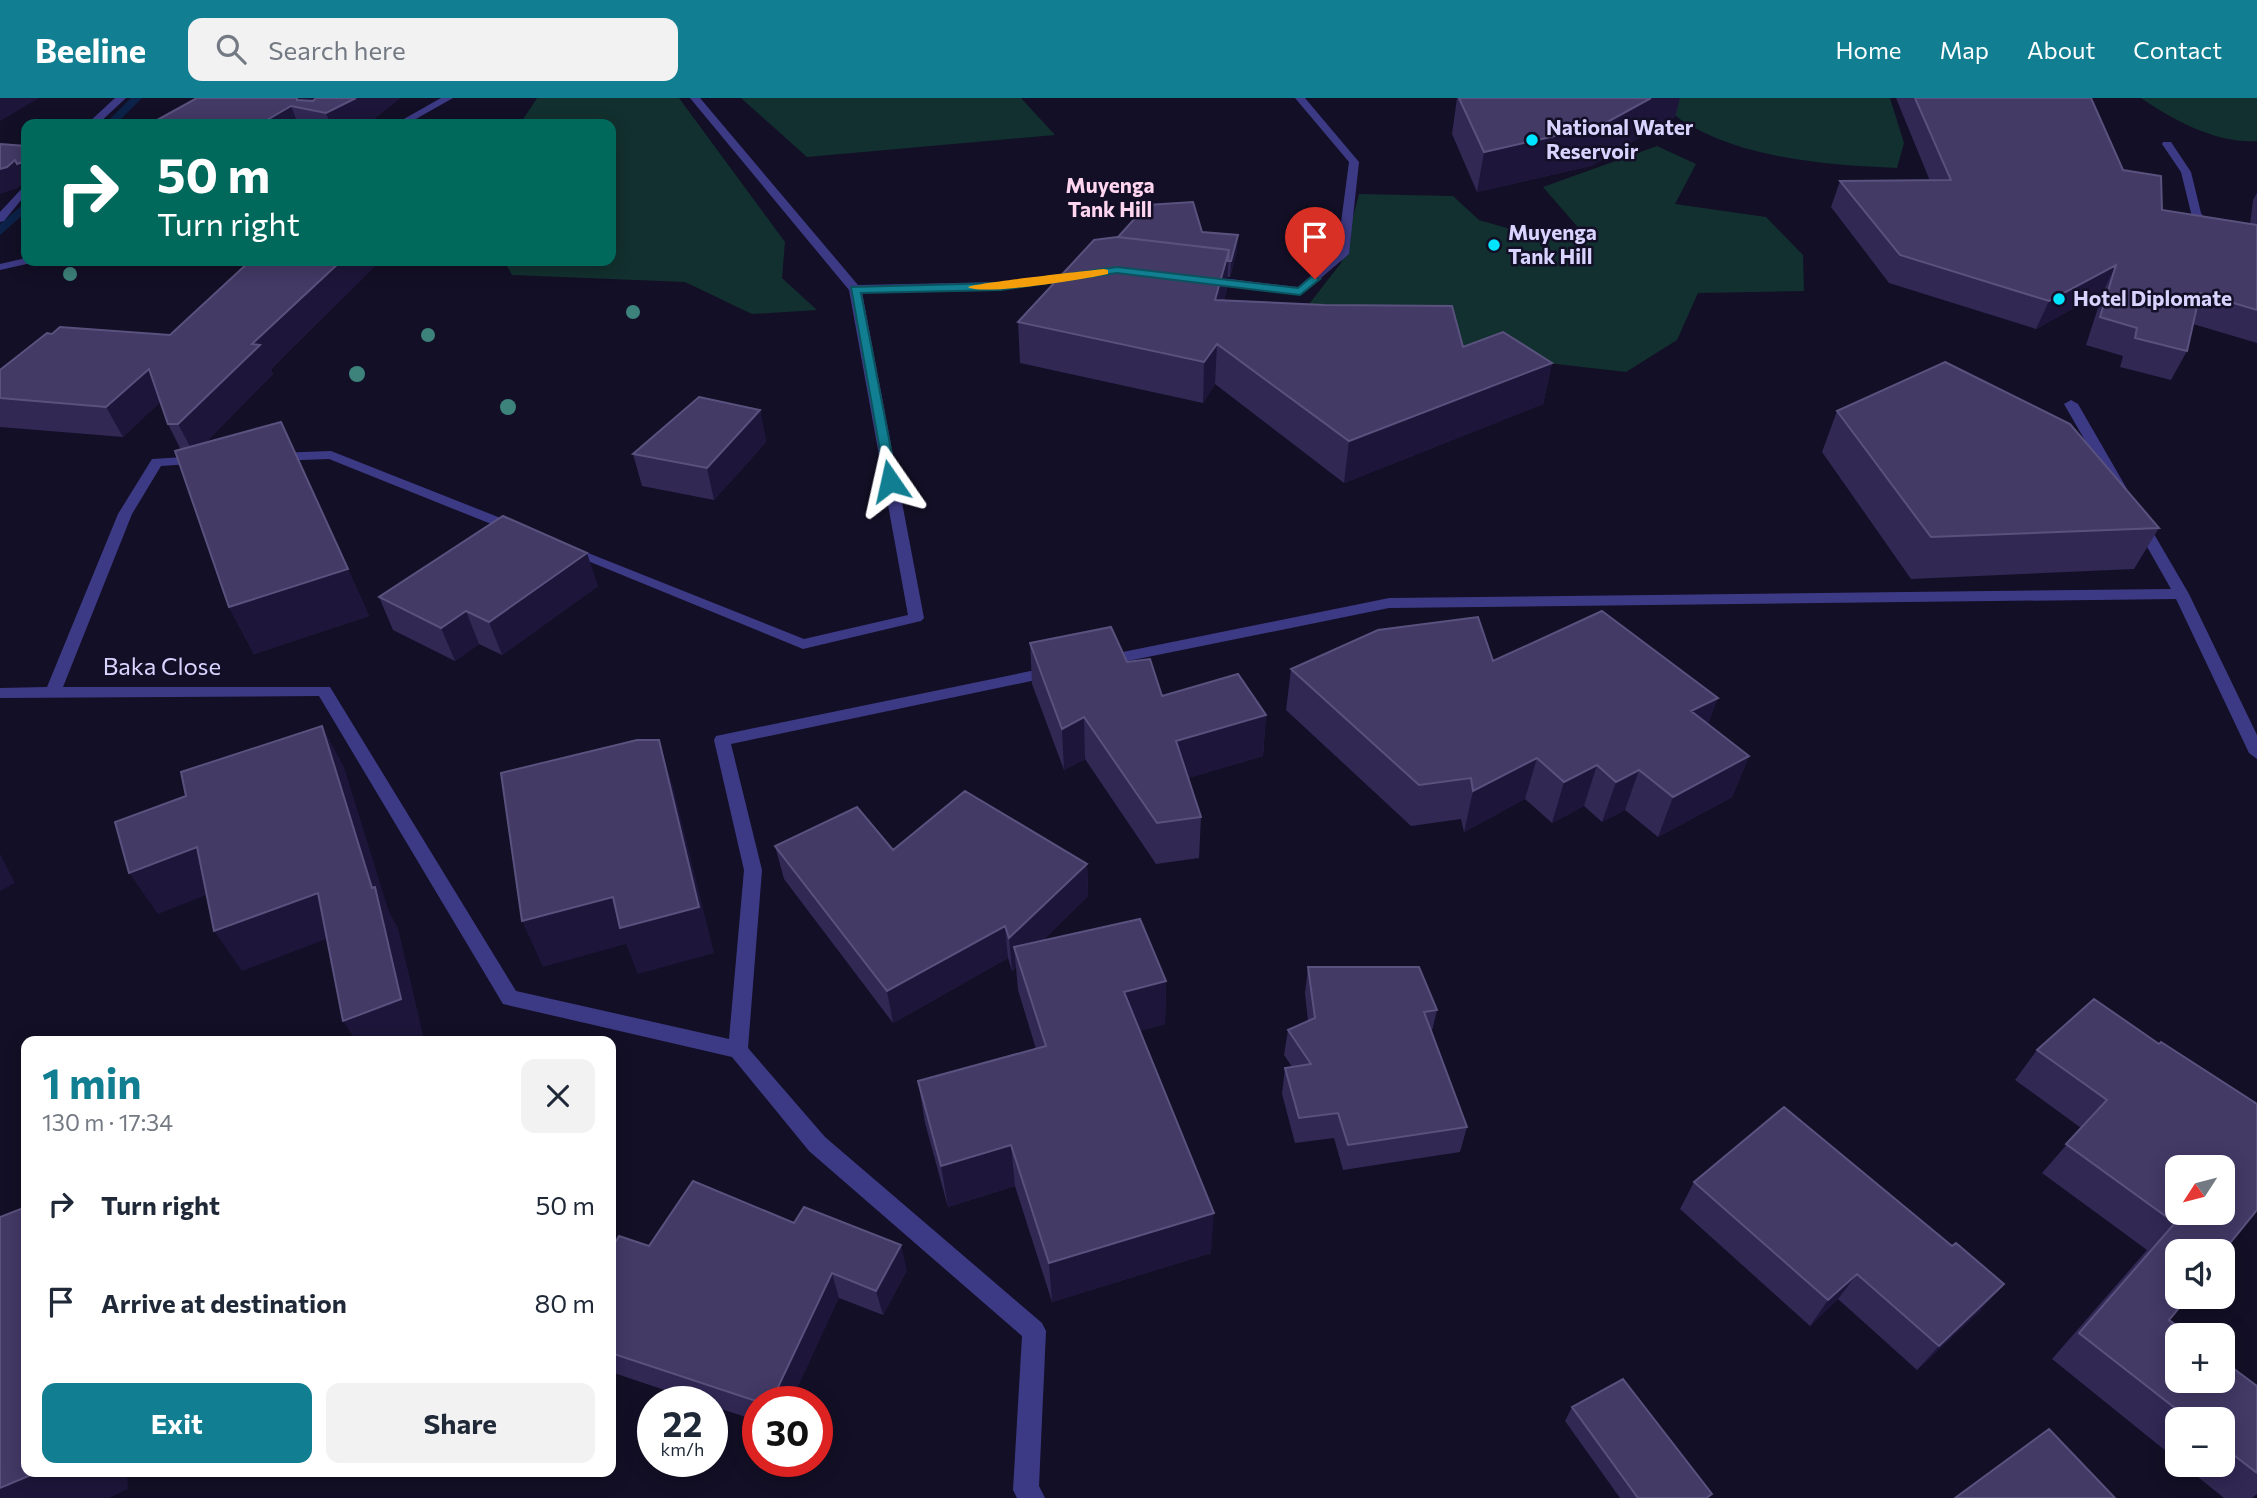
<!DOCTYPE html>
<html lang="en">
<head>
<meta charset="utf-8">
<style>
  :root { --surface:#fff; --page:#f2f2f3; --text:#1f2937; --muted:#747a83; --accent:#117e91 }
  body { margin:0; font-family:Commissioner,sans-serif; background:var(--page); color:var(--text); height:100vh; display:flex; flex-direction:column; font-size:26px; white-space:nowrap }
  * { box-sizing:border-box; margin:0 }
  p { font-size:23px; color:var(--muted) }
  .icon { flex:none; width:38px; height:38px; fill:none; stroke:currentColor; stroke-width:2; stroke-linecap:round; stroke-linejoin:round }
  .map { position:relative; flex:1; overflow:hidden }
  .drawer { position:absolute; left:21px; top:938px; width:595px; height:441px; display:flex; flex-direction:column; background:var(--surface); border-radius:14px; box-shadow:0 4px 18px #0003 }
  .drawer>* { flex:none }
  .top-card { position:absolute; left:21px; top:21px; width:595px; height:147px; border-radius:14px; box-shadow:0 4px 18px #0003; background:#00695c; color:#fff; overflow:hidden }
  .needle { width:46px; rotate:234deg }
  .controls { position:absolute; left:2165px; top:1057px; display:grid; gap:14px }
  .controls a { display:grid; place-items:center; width:70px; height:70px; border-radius:14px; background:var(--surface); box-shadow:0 4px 18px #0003; font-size:35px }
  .speed { position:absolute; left:637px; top:1288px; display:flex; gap:14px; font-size:35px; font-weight:700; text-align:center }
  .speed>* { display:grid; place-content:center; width:91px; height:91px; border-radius:50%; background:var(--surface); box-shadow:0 4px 18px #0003; line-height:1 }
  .speed small { font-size:18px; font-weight:400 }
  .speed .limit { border:10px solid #d22; background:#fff; color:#111 }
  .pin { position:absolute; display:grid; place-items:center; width:60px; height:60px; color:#fff; margin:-72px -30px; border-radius:50% 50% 50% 0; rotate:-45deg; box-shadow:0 0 7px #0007 }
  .pin .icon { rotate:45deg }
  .me { position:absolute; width:77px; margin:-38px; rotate:349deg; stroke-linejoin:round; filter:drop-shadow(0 0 5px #0008) }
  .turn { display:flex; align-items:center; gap:24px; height:147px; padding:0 21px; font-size:32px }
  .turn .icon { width:91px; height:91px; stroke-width:2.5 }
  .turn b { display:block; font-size:49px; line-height:60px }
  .round { display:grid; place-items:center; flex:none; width:74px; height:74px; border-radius:14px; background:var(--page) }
  .headline { display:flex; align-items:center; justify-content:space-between; height:119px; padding:0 21px }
  h1 { font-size:42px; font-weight:700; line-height:52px; color:var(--accent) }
  .action { display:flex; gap:14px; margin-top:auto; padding:14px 21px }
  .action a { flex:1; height:80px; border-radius:14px; background:var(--accent); color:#fff; font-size:28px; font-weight:700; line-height:80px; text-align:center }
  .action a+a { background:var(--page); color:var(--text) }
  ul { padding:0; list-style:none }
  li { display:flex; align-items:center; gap:21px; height:98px; padding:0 21px }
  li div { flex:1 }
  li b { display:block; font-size:26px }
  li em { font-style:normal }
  header { display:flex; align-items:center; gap:42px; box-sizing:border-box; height:98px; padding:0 35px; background:var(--accent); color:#fff }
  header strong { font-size:33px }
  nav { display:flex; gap:38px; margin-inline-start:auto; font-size:24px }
  .search { width:490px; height:63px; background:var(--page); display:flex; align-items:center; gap:18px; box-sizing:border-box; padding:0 24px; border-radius:14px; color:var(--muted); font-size:26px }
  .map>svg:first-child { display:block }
  .green { fill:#12302f }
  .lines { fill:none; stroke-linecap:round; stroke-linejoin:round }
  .stream { fill:#0c2248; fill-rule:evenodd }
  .minor { fill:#3d3a85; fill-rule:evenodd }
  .tertiary { fill:#3d3a85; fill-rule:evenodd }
  .tree { fill:#3d827b }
  .wall { fill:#312854 }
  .shaded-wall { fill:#1d163a }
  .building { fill:#433a66; stroke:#5a527e; stroke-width:2; fill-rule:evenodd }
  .route { fill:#117e91; stroke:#0b525e; stroke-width:2 }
  .slow { fill:#f59e0b }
  .poi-dot { fill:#00e5ff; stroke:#130f26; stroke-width:2.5 }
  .labels { text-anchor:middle; stroke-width:5; stroke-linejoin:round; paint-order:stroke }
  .far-poi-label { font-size:21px; font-weight:bold; fill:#d9d4ff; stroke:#130f26; text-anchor:start }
  .far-neighbourhood-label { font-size:21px; font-weight:bold; fill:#ffd6f0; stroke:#130f26 }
  .street-label { font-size:24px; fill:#d9d4ff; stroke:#130f26 }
</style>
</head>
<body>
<header>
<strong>Beeline</strong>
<div class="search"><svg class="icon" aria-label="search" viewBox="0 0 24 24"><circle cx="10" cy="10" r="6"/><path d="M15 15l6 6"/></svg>Search here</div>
<nav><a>Home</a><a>Map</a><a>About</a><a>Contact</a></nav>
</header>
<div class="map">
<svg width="2257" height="1400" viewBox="0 0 2257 1400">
  <rect width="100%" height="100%" fill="#130f26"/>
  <path class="green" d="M537,0H679L785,144L782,180L817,212L752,216L685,184L512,177L504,163H611V26H520Z
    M741,0H1021L1055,37L807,59Z
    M1655,0H1890L1904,45L1897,70C1820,67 1711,59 1655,0Z
    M2141,0H2257V43C2217,46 2173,22 2141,0Z
    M1657,48L1696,66L1675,106L1766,119L1803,157L1804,193L1698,195L1677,242L1626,274L1521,262L1306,210L1341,165L1359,96L1453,98L1479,122L1521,134H1582L1543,89Z"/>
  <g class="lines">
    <path class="stream" d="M131,0H142L116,26H105Z
      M26,104V114L0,137V126Z"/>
    <path class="minor" d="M441,0H453L407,26H395Z
      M690,0H700L858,187L1001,184L1080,174L1086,177L1080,180L1001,192L862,194L924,520L921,523L803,551L561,452L568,448L573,449L804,541L908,517L849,192Z
      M1295,0H1305L1359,64L1349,156L1301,197L1201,184V180L1205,178L1298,189L1337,155L1349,64Z
      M2163,44H2171L2191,74L2201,115L2215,135L2213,137H2205L2193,123L2181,74L2162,46Z
      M26,160V163H33L31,165L0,172V166Z
      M2071,302L2078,306L2127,391L2125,394L2120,395L2113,391L2064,306Z
      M331,353L521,428L523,431L516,435L511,434L329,361L275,363L268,359L275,355Z
      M201,358L208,362L206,365L161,368L132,416L63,589H330L516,893L729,941L744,772L714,642L716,638L1055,568L1061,569L1063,573L1055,578L731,646L762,772L748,950L825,1039L1042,1225L1046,1233L1039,1388L1045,1400H1017L1013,1392L1022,1238L809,1053L732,959L503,906L319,598L0,600V590L47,589L118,416L152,361Z
      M2140,420L2147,424L2189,496L2257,637V661L2249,655L2176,501L1389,510L1103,568L1095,563L1103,558L1389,500L2171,491L2133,424Z"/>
    <path class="tertiary" d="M115,0H126L98,26H87Z
      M26,86V96L4,123L0,124V114Z"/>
  </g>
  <g class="tree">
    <circle cx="70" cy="176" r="7"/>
    <circle cx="633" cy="214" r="7"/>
    <circle cx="428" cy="237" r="7"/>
    <circle cx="357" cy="276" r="8"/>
    <circle cx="508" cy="309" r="8"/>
  </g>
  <path class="wall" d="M197,0H400L375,20L364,26H150Z
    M1457,0H1680L1675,19L1591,68L1477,94L1452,36Z
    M1896,0H2091L2123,72L2162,112L2250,126L2253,102L2257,95V245L2193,226L2187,253L2171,282L2120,269L2123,258L2086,247L2103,194L2036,231L1889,185L1831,109L1840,83H1930Z
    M1202,134L1237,152L1230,179H1227V191L1224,202L1463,249L1552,265L1543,306L1344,385L1215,286L1203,305L1020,265L1018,224Z
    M250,163H377L378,165L271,271L273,276L205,345L302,369L369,518L254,556L229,509L181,352L168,326L160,304L123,339L0,329V272L170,237Z
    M760,312L766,344L714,402L642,388L633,356Z
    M1837,313L2159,430L2134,471L1911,481L1822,354Z
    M598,488L502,557L479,546L455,563L393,532L379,499Z
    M1030,545L1127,564L1162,598L1266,617L1263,658L1188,680L1201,719L1199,760L1156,766L1085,661L1064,672L1032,586Z
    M1493,563L1708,626L1749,658L1732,699L1658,739L1625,712L1602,724L1584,708L1552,725L1525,701L1464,734L1461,721L1411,728L1286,612L1291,571Z
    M775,748L893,752L1087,766L1088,798L1042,843L1166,883L1165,926L1139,933L1211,1155L1052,1204L1015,1088L948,1109L925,1025L918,983L1036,951L1018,892L1016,869L1012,873L1008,860L893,925L784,781Z
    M1308,869L1437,912L1432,933L1467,1029L1460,1054L1343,1072L1334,1040L1295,1045L1282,996L1285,970L1292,969L1284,957L1288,932L1308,923L1305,895Z
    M2159,946L2257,1006L2169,1222L2257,1288V1396L2252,1400H2224L2183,1367H2222V1321H2177V1362L2052,1261L2147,1152L2042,1075L2081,1030L2015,982L2037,952Z
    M1694,1084L1981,1212L1917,1272L1838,1201L1810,1228L1680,1111Z
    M649,1148L907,1172L883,1217L839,1200L758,1304V1323L712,1308V1304H700L611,1274V1152Z
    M1572,1309L1712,1396L1709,1400H1620L1565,1323Z"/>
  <path class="shaded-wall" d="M0,0H39L0,23Z
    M297,0H324L300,10Z
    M356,0H400L375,20L364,26H330L326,15Z
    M1651,0H1680L1675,19L1591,68L1477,94L1484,54Z
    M291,8L298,26H260Z
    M15,62L26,83L18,90L0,96V71Z
    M26,63V83L17,66Z
    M1238,137L1237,152L1230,179L1231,163Z
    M1229,152L1227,191L1213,242L1215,202Z
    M341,163H377L378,165L271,271L273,276L194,356L178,326L252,246Z
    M2116,167L2103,194L2036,231L2049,203Z
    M1217,246L1215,286L1203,305L1204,264Z
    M1552,265L1543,306L1344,385L1349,343Z
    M149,271L164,301L123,339L106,309Z
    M760,312L766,344L714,402L707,370Z
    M302,369L369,518L254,556L229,509Z
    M587,455L598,488L502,557L489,524Z
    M466,513L479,546L455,563L441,530Z
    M1718,600L1703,641L1691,613Z
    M1266,617L1263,658L1175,684L1176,643Z
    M1084,619L1085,661L1064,672L1062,631Z
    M322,628L344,669L389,814L398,830L424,941L419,943H356L343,923L372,790Z
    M659,642L673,689L714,855L638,876L626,846L543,869L522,823L613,799Z
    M1749,658L1732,699L1658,739L1673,699Z
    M1537,660L1525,701L1464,734L1473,693Z
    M1597,667L1584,708L1552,725L1564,684Z
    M1639,672L1625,712L1602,724L1616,684Z
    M197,749L224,790L158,816L129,775Z
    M0,756L15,785L0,793Z
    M1087,766L1088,798L1019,865L1014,849L1016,869L1012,873L1009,840Z
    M318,795L342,835L242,873L214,833Z
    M1005,828L1008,860L893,925L887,893Z
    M1166,883L1165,926L1124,937V894Z
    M1011,1047L1015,1088L948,1109L941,1068Z
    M1214,1115L1211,1155L1052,1204L1049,1165Z
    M901,1147L907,1172L883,1217L876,1193Z
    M832,1175L839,1200L791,1304H771Z
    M1857,1176L1838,1201L1810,1228L1828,1202Z
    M2004,1186L1981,1212L1917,1272L1939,1248Z
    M38,1374H127L128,1391L109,1400H0V1390Z"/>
  <path class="building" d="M197,0H297V2L313,3L316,0H356L326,15L291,8L260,26H150Z
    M1459,0H1651L1600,28L1484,54Z
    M1915,0H2091L2123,72L2161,78L2162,112L2257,127V212L2200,195L2187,253L2135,240L2137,230L2100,219L2116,167L2049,203L1900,157L1840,83L1951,82Z
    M0,46L26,48V63L17,66L15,62L7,69L0,71Z
    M1193,104L1202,134L1238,137L1231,163H1228L1229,152L1118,139L1147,107Z
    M1117,139L1229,152L1215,202L1324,207L1452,208L1463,249L1503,234L1552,265L1349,343L1217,246L1204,264L1018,224L1094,142Z
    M250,163H341L252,246L260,247L178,326H168L149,271L106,309L0,300V272L47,235L52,236L60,229L170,237Z
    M1945,264L2070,326L2159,430L1931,439L1837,313Z
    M699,299L760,312L707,370L633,356Z
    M281,324L348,471L229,509L175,353Z
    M503,418L587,455L489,524L466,513L441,530L379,499Z
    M1602,513L1718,600L1691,613L1749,658L1673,699L1639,672L1616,684L1597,667L1564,684L1537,660L1473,693L1471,680L1419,687L1291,571L1378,532L1478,519L1493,563Z
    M1111,529L1127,564L1150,561L1162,598L1238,576L1266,617L1176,643L1201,719L1157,725L1084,619L1062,631L1030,545Z
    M322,628L372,790L375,789L401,901L343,923L318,795L214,833L197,749L129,775L115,724L186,698L181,674Z
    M637,642H659L699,809L620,830L613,799L522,823L501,675Z
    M965,693L1087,766L1009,840L1005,828L887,893L775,748L857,709L893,752Z
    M1140,821L1166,883L1124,894L1214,1115L1049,1165L1011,1047L941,1068L918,983L1046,948L1014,849Z
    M1308,869H1419L1437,912L1424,914L1467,1029L1348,1047L1338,1015L1299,1020L1285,970L1311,966L1288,932L1315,920Z
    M2094,901L2159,946L2161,944L2257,1006V1112L2222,1155V1153H2177V1199H2188L2169,1222L2190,1237H2177V1283H2222V1262L2257,1288V1375L2222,1348V1321H2189L2079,1235L2175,1125L2066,1046L2107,1002L2037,952ZM2177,1069H2222V1115H2177Z
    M1784,1009L1952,1148L1956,1145L2004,1186L1939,1248L1857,1176L1828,1202L1694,1084Z
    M693,1083L794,1125L804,1109L901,1147L876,1193L832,1175L771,1304H759L611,1255V1152L619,1138L649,1148Z
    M26,1109V1374H38L0,1390V1119Z
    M1623,1281L1712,1396L1706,1400H1638L1572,1309Z
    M2049,1331L2115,1400H1955Z"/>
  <path class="route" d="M1117,169L1298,190L1311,179L1320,181L1300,197L1117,175L1001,192L861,195L897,383L886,386L851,189L1001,185Z"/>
  <path class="slow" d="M1104,171L1108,172V176C1087,181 981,198 968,189C974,185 1086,173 1104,171Z"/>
  <g class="poi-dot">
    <circle cx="1532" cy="42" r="7"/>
    <circle cx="1494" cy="147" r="7"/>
    <circle cx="2059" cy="201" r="7"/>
  </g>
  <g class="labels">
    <g class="far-poi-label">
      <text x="1546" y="37">National Water<tspan x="1546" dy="24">Reservoir</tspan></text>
      <text x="1508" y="142">Muyenga<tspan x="1508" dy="24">Tank Hill</tspan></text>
      <text x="2073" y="208">Hotel Diplomate</text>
    </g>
    <g class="far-neighbourhood-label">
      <text x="1110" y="95">Muyenga<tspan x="1110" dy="24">Tank Hill</tspan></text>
    </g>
    <g class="street-label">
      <text x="162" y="577">Baka Close</text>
    </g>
  </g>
</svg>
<div class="controls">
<a><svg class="needle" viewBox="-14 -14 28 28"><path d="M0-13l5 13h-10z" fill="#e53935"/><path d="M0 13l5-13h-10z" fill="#747a83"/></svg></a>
<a><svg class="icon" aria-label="sound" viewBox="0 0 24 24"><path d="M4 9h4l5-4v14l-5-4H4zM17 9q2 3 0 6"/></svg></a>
<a>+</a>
<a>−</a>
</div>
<div class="speed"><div>22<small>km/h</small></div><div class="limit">30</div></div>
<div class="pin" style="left:1315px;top:181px;background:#d93025"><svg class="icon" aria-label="arrive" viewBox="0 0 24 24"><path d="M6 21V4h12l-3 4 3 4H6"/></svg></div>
<svg class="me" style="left:890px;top:383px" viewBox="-20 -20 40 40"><path d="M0-17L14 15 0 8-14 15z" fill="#117e91" stroke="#fff" stroke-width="4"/></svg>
<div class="top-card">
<div class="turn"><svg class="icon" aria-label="right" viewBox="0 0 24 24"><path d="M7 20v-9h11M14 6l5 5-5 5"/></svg><div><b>50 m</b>Turn right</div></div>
</div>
<section class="drawer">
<div class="headline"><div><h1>1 min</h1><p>130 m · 17:34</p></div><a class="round"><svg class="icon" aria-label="close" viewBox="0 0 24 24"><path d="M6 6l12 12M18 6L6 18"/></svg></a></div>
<ul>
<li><svg class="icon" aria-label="right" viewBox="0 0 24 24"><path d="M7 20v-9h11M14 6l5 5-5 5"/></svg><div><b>Turn right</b></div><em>50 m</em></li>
<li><svg class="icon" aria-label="arrive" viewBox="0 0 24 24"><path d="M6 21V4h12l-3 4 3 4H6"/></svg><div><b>Arrive at destination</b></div><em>80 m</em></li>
</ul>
<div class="action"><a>Exit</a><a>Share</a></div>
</section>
</div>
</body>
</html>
